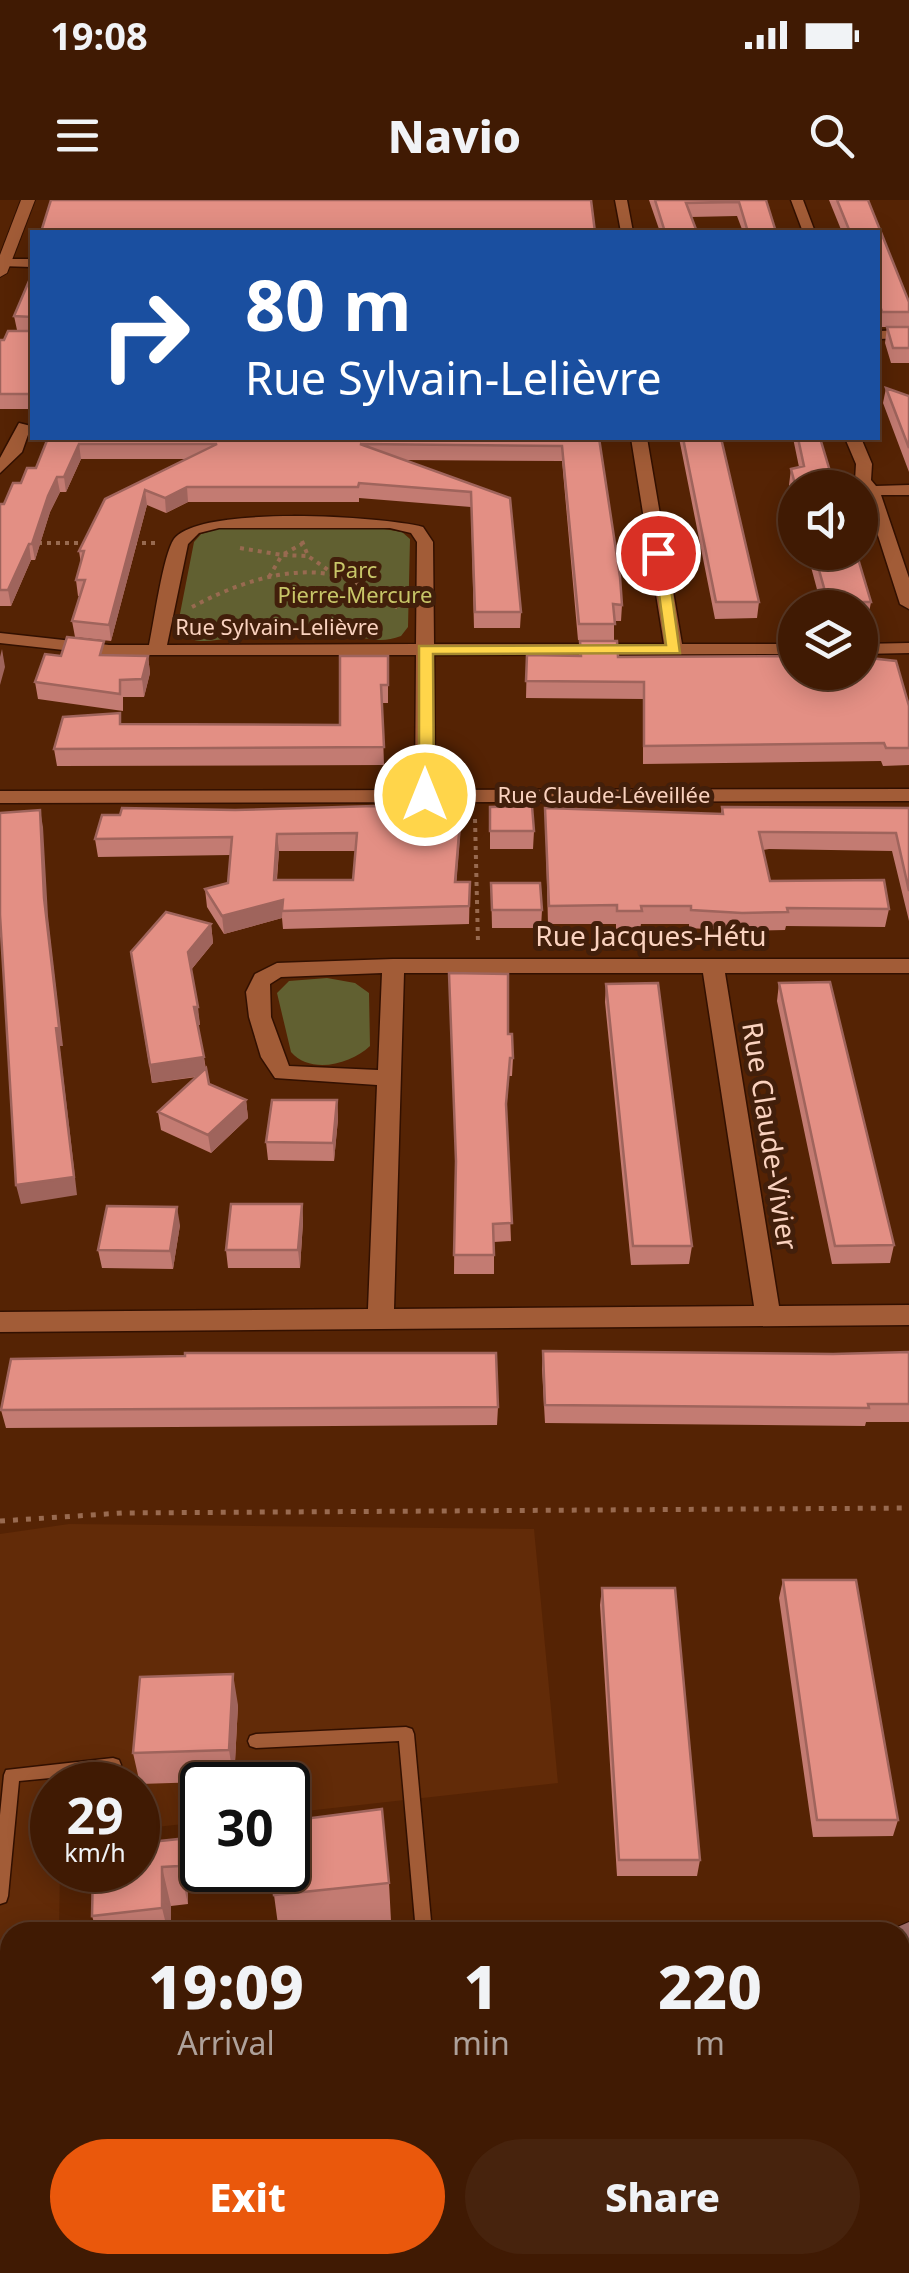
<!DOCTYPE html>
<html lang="en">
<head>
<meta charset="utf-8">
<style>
  :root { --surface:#401a03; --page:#47230d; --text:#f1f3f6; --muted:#aea19a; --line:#593825; --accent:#ea580c }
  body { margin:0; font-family:"Noto Sans",sans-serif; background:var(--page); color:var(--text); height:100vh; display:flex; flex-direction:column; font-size:38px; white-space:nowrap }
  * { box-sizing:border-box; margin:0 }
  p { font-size:32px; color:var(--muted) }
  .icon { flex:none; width:55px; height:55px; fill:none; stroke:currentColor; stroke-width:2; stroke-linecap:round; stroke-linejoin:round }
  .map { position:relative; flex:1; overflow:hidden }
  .side { position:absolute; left:0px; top:1722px; width:910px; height:352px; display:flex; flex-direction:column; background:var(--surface); border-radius:30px 30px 0 0; box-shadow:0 5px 25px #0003,0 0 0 2px var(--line) }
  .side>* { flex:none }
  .banner { position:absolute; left:30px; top:30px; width:850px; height:210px; border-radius:0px; box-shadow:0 5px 25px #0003,0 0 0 2px var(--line); background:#1a4fa0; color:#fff; overflow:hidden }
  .fabs { position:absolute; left:778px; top:270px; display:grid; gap:20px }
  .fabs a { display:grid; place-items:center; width:100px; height:100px; border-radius:50%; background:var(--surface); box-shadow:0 5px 25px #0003,0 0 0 2px var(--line); font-size:50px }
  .speed { position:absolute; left:30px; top:1562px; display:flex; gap:20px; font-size:50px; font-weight:700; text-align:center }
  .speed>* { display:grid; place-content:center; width:130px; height:130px; border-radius:50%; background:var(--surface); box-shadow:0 5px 25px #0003,0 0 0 2px var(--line); line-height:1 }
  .speed small { font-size:25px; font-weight:400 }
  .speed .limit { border:5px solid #111; border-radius:15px; background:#fff; color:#111 }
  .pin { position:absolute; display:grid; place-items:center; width:85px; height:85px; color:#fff; margin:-42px; border:5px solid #fff; border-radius:50%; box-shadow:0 2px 10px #0007 }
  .me { position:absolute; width:110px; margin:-55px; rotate:0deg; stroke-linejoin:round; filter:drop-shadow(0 0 8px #0008) }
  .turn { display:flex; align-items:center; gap:35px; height:210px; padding:0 50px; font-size:45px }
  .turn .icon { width:130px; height:130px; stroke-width:2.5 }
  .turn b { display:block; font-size:70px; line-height:85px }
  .eta { display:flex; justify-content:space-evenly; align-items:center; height:170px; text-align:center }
  .eta b { font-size:60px; font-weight:800; line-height:70px }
  .cta { display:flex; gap:20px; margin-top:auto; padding:20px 50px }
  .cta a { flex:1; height:115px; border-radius:60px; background:var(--accent); color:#fff; font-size:40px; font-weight:800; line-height:115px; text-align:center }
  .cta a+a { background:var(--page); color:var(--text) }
  .status { display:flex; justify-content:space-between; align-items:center; height:70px; padding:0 50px; background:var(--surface); direction:ltr }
  .status svg { height:28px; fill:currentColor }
  header { display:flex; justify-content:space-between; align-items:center; height:130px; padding:0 50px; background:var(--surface); font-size:45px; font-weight:800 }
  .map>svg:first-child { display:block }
  .built { fill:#622b08 }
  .green { fill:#616031 }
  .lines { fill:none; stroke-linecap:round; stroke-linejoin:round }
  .service-casing { stroke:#321000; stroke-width:3 }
  .minor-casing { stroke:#321000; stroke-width:3 }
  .tertiary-casing { stroke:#321000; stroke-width:2 }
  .secondary-casing { stroke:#321000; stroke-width:2 }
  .path-far2 { stroke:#986a50; stroke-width:4; stroke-dasharray:4 5; stroke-linecap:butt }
  .path-far1 { stroke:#986a50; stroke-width:5; stroke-dasharray:5 8; stroke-linecap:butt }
  .path { stroke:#986a50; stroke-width:6; stroke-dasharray:6 10; stroke-linecap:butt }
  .service { fill:#a25c37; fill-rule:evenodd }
  .minor { fill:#a25c37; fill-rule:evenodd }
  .tertiary { fill:#a25c37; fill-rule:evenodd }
  .secondary { fill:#a06d68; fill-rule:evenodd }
  .wall { fill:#c37b72; fill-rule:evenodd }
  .shaded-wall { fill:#9f645c }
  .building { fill:#e38f84; stroke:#9f645c; stroke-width:2.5; fill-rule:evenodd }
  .route { fill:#ffd54a; stroke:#a68a30; stroke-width:2.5 }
  .labels { text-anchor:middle; stroke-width:10; stroke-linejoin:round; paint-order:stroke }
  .far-park-label { font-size:22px; fill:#c8c668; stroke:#421f0b }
  .far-street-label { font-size:22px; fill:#fad2bf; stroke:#421f0b }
  .street-label { font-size:28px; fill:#fad2bf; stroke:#421f0b }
</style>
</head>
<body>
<div class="status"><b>19:08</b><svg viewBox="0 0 49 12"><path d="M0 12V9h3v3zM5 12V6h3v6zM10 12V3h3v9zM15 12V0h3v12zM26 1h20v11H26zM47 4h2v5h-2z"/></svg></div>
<header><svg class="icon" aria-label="menu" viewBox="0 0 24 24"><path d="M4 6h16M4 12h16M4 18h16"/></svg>Navio<svg class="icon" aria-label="search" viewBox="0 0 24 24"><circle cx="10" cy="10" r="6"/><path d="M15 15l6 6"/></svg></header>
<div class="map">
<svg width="909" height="2073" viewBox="0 0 909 2073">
  <rect width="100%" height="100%" fill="#552304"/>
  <path class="built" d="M69,1324L534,1329L558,1583L288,1613V1585H202V1622L138,1629V1585H52V1670H60L59,1732H10V1866L0,1868V1334Z"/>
  <path class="green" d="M384,329L402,332L410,339L408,427L401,436C379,445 362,436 339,435C310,434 281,434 252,435C228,435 195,452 177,429L194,342L201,334L218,329Z
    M327,778L355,783L369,793L370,846C351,864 311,875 291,852L277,793L289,781Z
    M900,1963L909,1974V2073H393L392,2065H900Z"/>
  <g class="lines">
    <defs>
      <path id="service" d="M406,1527L412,1529L414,1534L432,1732H416L399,1541L256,1548L250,1546L248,1541L250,1536L256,1534Z
        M113,1558L119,1560L121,1565L119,1570L113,1572L19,1581L8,1696L6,1702L0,1704V1615L4,1575L6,1570Z"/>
      <path id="minor" d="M615,0H627L633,32H621Z
        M791,0H803L815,32H803Z
        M32,59V67L0,66L3,59Z
        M909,130V138L878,139V131Z
        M19,223L31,226L22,252L0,273V258Z
        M631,238H647L682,444H795V454L434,455L435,590L909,589V601L0,603V591L415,590L416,455H109L0,443V433L109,445H149C154,422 163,355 174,339C199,305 381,316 423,327L433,342L434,444H664ZM219,328H390L411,333L417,342L416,444L167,445L188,344L199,333Z
        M845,238H861L872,264L871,280L876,286L909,285V295H881L909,378V409L900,404L864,292L855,281L856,264Z
        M909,443V453L860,454V444Z
        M393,759H909V773H725L779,1106L909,1105V1125L0,1132V1112L368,1109L377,885L275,878L261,857L249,817L246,792L255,774L277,763ZM382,773L378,870L289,866L271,817L270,784L281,777ZM404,773H703L754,1106L394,1109Z"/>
      <path id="tertiary" d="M21,0H35L7,73L0,77V55Z"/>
      <path id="secondary" d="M909,1722V1758L900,1760V1732H886Z
        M10,1898V1938L0,1940V1900Z"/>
    </defs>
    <use href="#service" class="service-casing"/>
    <use href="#minor" class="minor-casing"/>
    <use href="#tertiary" class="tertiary-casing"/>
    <use href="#secondary" class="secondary-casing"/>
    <path class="path-far2" d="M302,341L308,356L331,372
      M38,343H87
      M133,343H157
      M240,348L282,355L302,344
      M269,377L282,355L308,356
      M192,407C237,383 301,359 352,381C368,388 384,400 400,409
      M475,619L478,743"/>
    <path class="path-far1" d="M0,1321L122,1313L909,1308"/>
    <path class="path" d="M348,1732H355L354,1725"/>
    <use href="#service" class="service"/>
    <use href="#minor" class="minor"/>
    <use href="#tertiary" class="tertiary"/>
    <use href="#secondary" class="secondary"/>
  </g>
  <path class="wall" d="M649,0H766L776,32H743L737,16L691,17L697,32H660Z
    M829,0H868L909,102V163H891L885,143L887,127H901H880L878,120V32H842Z
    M32,68V209H0V140L30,131L17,130L14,116L31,79L30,73Z
    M878,185L882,186L879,205H878Z
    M886,188L909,196V272L883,203Z
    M48,238H599L622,405L621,421H614V440H578L562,261L403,260L510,298L521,412L520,428H474L471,307L359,298V302H188L166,313L147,305L111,441L75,437L72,421L80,396H78L76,380L81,364L79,351L105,299L186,259H81L66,292H60L50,312L35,360H31L11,406H0V304H4L36,268Z
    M679,238H721L759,402L757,418L715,419Z
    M793,238H820L835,288H795V308L789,285L791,269L799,267Z
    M807,352H856L871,402L868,418H860V408H822Z
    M580,441L618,457L909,506V565L883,566L881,561L643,564V499L526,498L527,455L579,456Z
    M106,455L148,456L150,473L144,497H123V511L38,499L35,482L61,456Z
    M388,456V503H382L384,565L57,566L54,549L122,524L340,525Z
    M490,607L534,631L533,649H490Z
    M722,607L909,608V721L892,651L769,649L763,650L770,681L889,709L885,727L786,726L785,730L739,731L689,728V724H641L640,729H616V724H548L545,608L721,614Z
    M461,609L456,682H470L469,724L283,729L282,718L224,734L207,707L205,689L228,683L230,655L98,657L95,639L235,610ZM279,651H356L353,680H277Z
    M491,683L542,710L541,728H492Z
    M211,724L213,743L191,770L200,825H198L206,869L209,884L246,900L248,918L211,953L161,930L158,912L197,877L152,883L131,752Z
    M779,783L894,1045L890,1063L832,1064L777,801Z
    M606,784L692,1046L689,1064L631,1065L605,802Z
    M508,834L513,858L512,876H509L506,912L511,1041L494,1042V1074H454L455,973Z
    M337,900L338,919L334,961L268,960L266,942Z
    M302,1004L303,1022L300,1068H228L226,1050Z
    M180,1025L173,1069L102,1068L98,1050Z
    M543,1151L833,1154L909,1152V1222H866L865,1226L545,1223L542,1169Z
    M498,1207L497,1225L6,1228L1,1210Z
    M783,1380L898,1620L893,1636L813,1637L779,1398Z
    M602,1388L700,1660L697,1676H617L600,1405Z
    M238,1505L234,1581L140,1584L133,1553Z
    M150,1636L151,1642L179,1639L187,1678L188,1704L171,1706V1732H97L92,1716L93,1680L66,1683L64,1675Z
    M389,1683L391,1721L279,1732L274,1695Z"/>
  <path class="shaded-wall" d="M79,244L81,259L66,292L64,277Z
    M57,277L60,292L50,312L35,360L32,344L48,296Z
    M187,287L188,302L166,313L165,298Z
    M145,290L147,305L111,441L109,425Z
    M29,344L31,360L11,406L8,390Z
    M2,449L5,467L0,485V457Z
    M148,456L150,473L144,497L142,479Z
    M461,609V627L455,700V682Z
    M40,610L43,627L48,716L63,846H60L77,995L21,1004L16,985L56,828L44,698Z
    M277,634L279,651L275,698L274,680Z
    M283,700L282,718L224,734L222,716Z
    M211,724L213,743L190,771L188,752Z
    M194,807H198L200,825H197Z
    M204,857L206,875L152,883L150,865Z
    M246,900L248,918L211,953L208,935Z
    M337,900L338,919L334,961L333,943Z
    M302,1004L303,1022L300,1068L298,1050Z
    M177,1007L180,1025L173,1069L170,1051Z
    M233,1474L238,1505L234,1581L229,1550Z
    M179,1639L187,1678L188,1704L179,1666Z
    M162,1667L171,1706V1732H168L162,1708Z"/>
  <path class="building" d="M51,0H591L595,32H41Z
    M655,0H766L776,32H748L739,2L686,3L697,32H665Z
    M837,0H868L909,102V112H882L878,100V32H850Z
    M32,74V117L14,116Z
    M887,127H909V148H893Z
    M32,129V194H0V140H4L8,131H30Z
    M886,188L909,196V248Z
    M48,238H599L620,377L622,405L613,404L615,424H579L562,246L360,244L510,298L521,412H475L471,292L359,283L358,287H187L165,298L145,290L109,425L72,421L85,380H76L84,351H79L105,299L217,244H79L64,277H57L48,296L32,344H29L8,390H0V304H4L13,283H21L27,268H36Z
    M683,238H721L759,402H716Z
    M798,238H820L835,288H796L791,269L804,266Z
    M814,352H856L871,402H828Z
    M67,437L104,441L100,455L148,456L142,479L120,480V494L35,482L45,454L61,456Z
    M580,441H617L618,457L795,456V472H860V457L896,461L909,506V548H886L884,543L644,546V482L526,481L527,455L581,456Z
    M340,456H388V485H381L384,547L54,549L63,517L120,513V524L340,525Z
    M375,606L461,609L455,682H470L469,706L282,711L283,700L222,716L205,689L228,683L232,637L95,639L102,615H120L122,608L235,610ZM357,633L353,680H274L277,634Z
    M532,606L534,631H490V607Z
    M722,607L909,608V691L896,633L772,632H759L770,681L884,680L889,709L787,708L788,712L742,713L691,710V706H641L642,711H617V705L549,706L545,608L723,614Z
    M40,610L44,698L59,827L56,828L74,977L16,985L0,715V613Z
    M491,683H540L542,710H492Z
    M166,712L211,724L188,752L198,807H194L204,857L150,865L131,752Z
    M449,773L508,774V834H512L513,858H510L506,904L512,1023L493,1024L494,1055H454L456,961Z
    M830,782L894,1045L835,1046L779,783Z
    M658,783L692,1046H633L606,784Z
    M206,868L209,884L246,900L208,935L158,912Z
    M272,900H337L333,943L266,942Z
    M231,1004H302L298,1050H226Z
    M107,1006L177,1007L170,1051L98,1050Z
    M543,1151L833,1154L909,1152V1204H868L869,1208L545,1205Z
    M185,1153H496L498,1207L1,1210L11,1159L185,1156Z
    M783,1380H856L898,1620H817Z
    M602,1388H675L700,1660H619Z
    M233,1474L229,1550L133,1553L140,1477Z
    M382,1609L389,1683L274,1695L272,1670H288V1621Z
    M150,1636V1642L179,1639V1666L162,1667V1708L92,1716L93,1670H138V1638Z
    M64,1670H93V1672L64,1675Z"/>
  <path class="route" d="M653,350L666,353L680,453L433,454L434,595L432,599H419V446L666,445Z"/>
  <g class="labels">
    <g class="far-park-label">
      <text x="355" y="378">Parc<tspan x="355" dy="25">Pierre-Mercure</tspan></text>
    </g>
    <g class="far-street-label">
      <text x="277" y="435">Rue Sylvain-Lelièvre</text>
      <text x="604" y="603">Rue Claude-Léveillée</text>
    </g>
    <g class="street-label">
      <text x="651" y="746">Rue Jacques-Hétu</text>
      <text transform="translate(770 936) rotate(81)" y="10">Rue Claude-Vivier</text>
    </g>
  </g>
</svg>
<div class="fabs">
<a><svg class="icon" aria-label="sound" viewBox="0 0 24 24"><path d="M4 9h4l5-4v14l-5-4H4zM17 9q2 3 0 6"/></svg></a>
<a><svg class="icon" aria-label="layers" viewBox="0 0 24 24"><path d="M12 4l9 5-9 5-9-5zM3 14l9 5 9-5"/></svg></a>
</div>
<div class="speed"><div>29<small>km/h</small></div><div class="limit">30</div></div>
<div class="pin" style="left:658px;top:353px;background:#d93025"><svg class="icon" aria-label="arrive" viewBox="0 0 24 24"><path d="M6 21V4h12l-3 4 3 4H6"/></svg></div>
<svg class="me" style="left:425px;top:595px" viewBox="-20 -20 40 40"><circle r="17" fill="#ffd54a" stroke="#fff" stroke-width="3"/><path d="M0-11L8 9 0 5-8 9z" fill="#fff"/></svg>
<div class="banner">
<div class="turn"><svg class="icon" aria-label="right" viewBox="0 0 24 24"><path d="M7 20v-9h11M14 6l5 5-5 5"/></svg><div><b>80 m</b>Rue Sylvain-Lelièvre</div></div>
</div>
<section class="side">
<div class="eta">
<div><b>19:09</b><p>Arrival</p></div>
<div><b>1</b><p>min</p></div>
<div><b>220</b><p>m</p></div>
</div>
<div class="cta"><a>Exit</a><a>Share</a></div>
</section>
</div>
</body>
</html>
